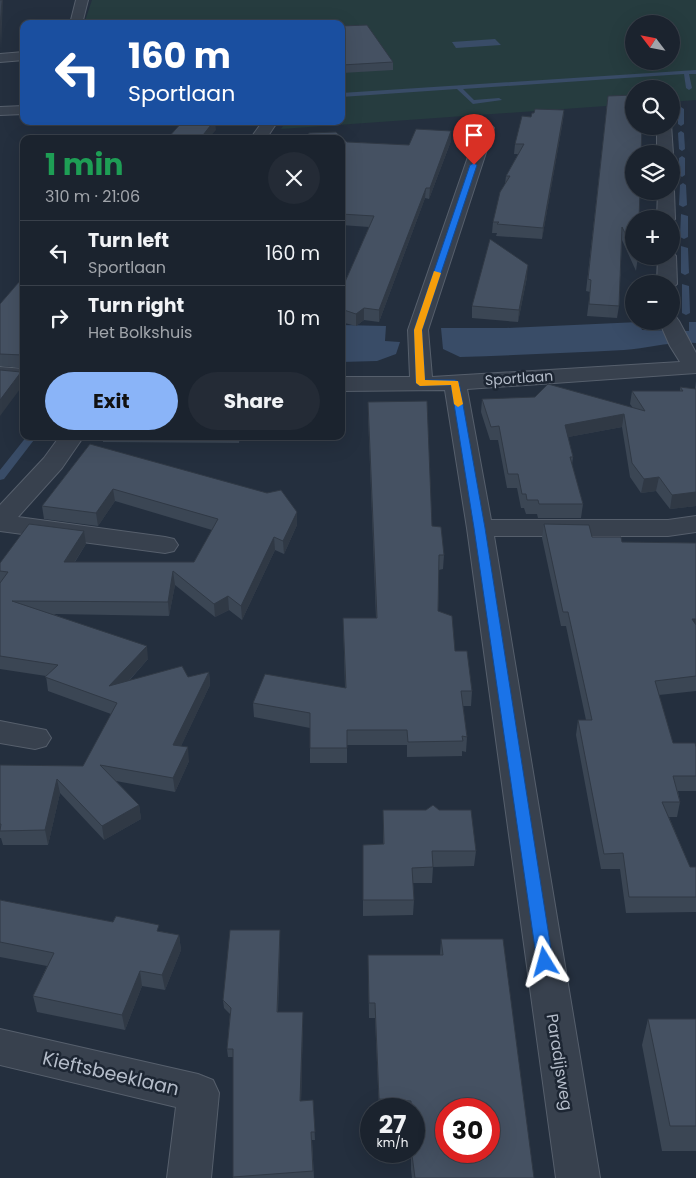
<!DOCTYPE html>
<html lang="en">
<head>
<meta charset="utf-8">
<style>
  :root { --surface:#1b232e; --page:#242b36; --text:#f1f3f6; --muted:#a0a4aa; --line:#39404a; --accent:#8ab4f8 }
  body { margin:0; font-family:Poppins,sans-serif; background:var(--page); color:var(--text); height:100vh; display:flex; flex-direction:column; font-size:19px; white-space:nowrap }
  * { box-sizing:border-box; margin:0 }
  p { font-size:16px; color:var(--muted) }
  .icon { flex:none; width:28px; height:28px; fill:none; stroke:currentColor; stroke-width:2; stroke-linecap:round; stroke-linejoin:round }
  .map { position:relative; flex:1; overflow:hidden }
  .details { position:absolute; left:20px; top:135px; width:325px; height:305px; display:flex; flex-direction:column; background:var(--surface); border-radius:10px; box-shadow:0 5px 20px #0002,0 0 0 1px var(--line) }
  .details>* { flex:none }
  .top-card { position:absolute; left:20px; top:20px; width:325px; height:105px; border-radius:10px; box-shadow:0 5px 20px #0002,0 0 0 1px var(--line); background:#1a4fa0; color:#fff; overflow:hidden }
  .needle { width:32px; rotate:302deg }
  .controls { position:absolute; left:625px; top:15px; display:grid; gap:10px }
  .controls a { display:grid; place-items:center; width:55px; height:55px; border-radius:50%; background:var(--surface); box-shadow:0 5px 20px #0002,0 0 0 1px var(--line); font-size:25px }
  .speed { position:absolute; left:360px; top:1098px; display:flex; gap:10px; font-size:25px; font-weight:700; text-align:center }
  .speed>* { display:grid; place-content:center; width:65px; height:65px; border-radius:50%; background:var(--surface); box-shadow:0 5px 20px #0002,0 0 0 1px var(--line); line-height:1 }
  .speed small { font-size:12px; font-weight:400 }
  .speed .limit { border:8px solid #d22; background:#fff; color:#111 }
  .pin { position:absolute; display:grid; place-items:center; width:42px; height:42px; color:#fff; margin:-51px -21px; border-radius:50% 50% 50% 0; rotate:-45deg; box-shadow:0 0 5px #0007 }
  .pin .icon { rotate:45deg }
  .me { position:absolute; width:55px; margin:-28px; rotate:352deg; stroke-linejoin:round; filter:drop-shadow(0 0 4px #0008) }
  .turn { display:flex; align-items:center; gap:18px; height:105px; padding:0 25px; font-size:22px }
  .turn .icon { width:65px; height:65px; stroke-width:2.5 }
  .turn b { display:block; font-size:35px; line-height:42px }
  .round { display:grid; place-items:center; flex:none; width:52px; height:52px; border-radius:26px; background:var(--page) }
  .summary { display:flex; align-items:center; justify-content:space-between; height:85px; padding:0 25px }
  h1 { font-size:30px; font-weight:700; line-height:38px; color:#1e9e55 }
  .cta { display:flex; gap:10px; margin-top:auto; padding:10px 25px }
  .cta a { flex:1; height:58px; border-radius:30px; background:var(--accent); color:#111; font-size:20px; font-weight:700; line-height:58px; text-align:center }
  .cta a+a { background:var(--page); color:var(--text) }
  ul { padding:0; list-style:none }
  li { display:flex; align-items:center; gap:15px; height:65px; padding:0 25px; border-top:1px solid var(--line) }
  li div { flex:1 }
  li b { display:block; font-size:19px }
  li em { font-style:normal }
  .map>svg:first-child { display:block }
  .green { fill:#263c3f; fill-rule:evenodd }
  .water { fill:#394c67 }
  .lines { fill:none; stroke-linecap:round; stroke-linejoin:round }
  .stream { fill:#394c67; fill-rule:evenodd }
  .minor-casing { stroke:#565f6c; stroke-width:2 }
  .minor { fill:#38414e; fill-rule:evenodd }
  .wall { fill:#3b4654 }
  .shaded-wall { fill:#303945 }
  .building { fill:#455162; stroke:#303945; fill-rule:evenodd }
  .route { fill:#1a73e8; stroke:#114b97 }
  .slow { fill:#f59e0b }
  .labels { text-anchor:middle; stroke-width:5; stroke-linejoin:round; paint-order:stroke }
  .far-street-label { font-size:14px; fill:#b4bcc9; stroke:#1d2633 }
  .street-label { font-size:16px; fill:#b4bcc9; stroke:#1d2633 }
  .near-street-label { font-size:19px; fill:#b4bcc9; stroke:#1d2633 }
</style>
</head>
<body>
<div class="map">
<svg width="696" height="1178" viewBox="0 0 696 1178">
  <rect width="100%" height="100%" fill="#242f3e"/>
  <path class="green" d="M92,0H696V100L671,102V89H634V104L281,129L286,121H341V24H84ZM634,24H671V61H634Z"/>
  <path class="water" d="M495,39L501,45L456,48L452,42Z
    M639,322L642,330L689,331V322H696V343C671,341 649,348 624,350C570,353 515,355 460,357L443,349L441,328H506Z
    M341,325L386,326L385,341L400,342L396,354L377,361L341,362Z"/>
  <g class="lines">
    <path class="stream" d="M696,70V74H689L692,88L689,90L686,88L684,74L463,89L474,100L499,98L502,100L473,104L457,89L341,97V93Z
      M681,107L684,109V124L681,126L678,124V109Z
      M681,131L684,133L685,149L682,151L679,149L678,133Z
      M682,156L685,158V175L682,177L679,175V158Z
      M683,183L686,185L687,205L683,207L679,205L680,185Z
      M681,214L688,216V237L684,239L680,237Z
      M681,246L688,248L689,273L685,275L681,273Z
      M682,284L689,286L690,313L686,315L682,313Z
      M27,436H37L4,479L0,480V470Z"/>
    <defs>
      <path id="minor" d="M76,0H88L82,24H70Z
        M24,52V60L0,62V54Z
        M24,106V114L0,115V107Z
        M263,121H278L266,139H250Z
        M486,123L491,125L494,128L428,330L432,377L680,362L670,346L659,321H671V315L676,317L679,321L696,353V373L467,389L491,520H668L696,516V532L668,536H494L600,1178H556L467,528L445,390L341,391V377H410L408,330L478,128L481,125Z
        M671,124L673,154L671,156V154H657V126H671Z
        M671,187L674,191L675,219L671,223V219H657L658,191H671Z
        M671,251L676,256L677,284L671,289V284H657L658,256H671Z
        M0,367L24,369V383L0,381Z
        M60,436H84L62,468L18,517L165,537L174,539L178,545L174,551L165,553L0,531V505L44,458Z
        M0,721L46,730L51,738L46,746L35,749L0,743Z
        M0,1029L198,1074L213,1080L219,1093L211,1178H167L176,1107L0,1065Z"/>
    </defs>
    <use href="#minor" class="minor-casing"/>
    <use href="#minor" class="minor"/>
  </g>
  <path class="wall" d="M341,26L393,62V70L342,73Z
    M608,96L634,219V256H638L636,271L622,240L619,306L617,318L587,316L590,292L586,291Z
    M564,110L563,120L542,239L496,236L497,233H492L493,222L505,184L506,176L518,154H514L515,144L531,117Z
    M451,131V141L429,199L425,198L379,322L364,320L356,326L341,322V291L369,227L341,225V139L347,142L409,145Z
    M527,277L518,322L472,318V306Z
    M19,282L24,368L0,366V304Z
    M696,381V506L670,509L656,491L641,493L630,477L622,427L568,437L573,457L572,465L583,504L581,518H538L537,514H526L524,508H521L517,488H507L498,440H490L481,412L482,399L633,408L630,404L632,391H680V387L695,389Z
    M368,402L432,526L444,555L443,569L439,570L438,611L472,691L471,706H463L467,737L466,752L462,751V756L407,757V745H347V763H310V728L254,717L253,703L345,688L343,618H376L368,415Z
    M103,436H240L239,443L103,442Z
    M90,444L297,525L284,554L275,550L242,620L229,610L215,617L175,585L169,616L54,614L148,659L129,681L188,677L209,672L210,685L181,746L189,761L175,792L116,781L139,805L141,819L104,840L60,793L48,845H3L1,838H0V765L83,766L111,714L48,691L46,676L0,669V563L86,544L75,562H194L212,530L115,501L98,526L44,519L42,506Z
    M544,524L592,537L622,542L696,543V691L659,695L673,743L696,747V791H678L680,802L677,817H669L690,867H696V912L626,913L620,869H601L576,735L578,720H586L566,626H561L542,538Z
    M383,810L476,851L474,866L433,867L432,883H413L414,900L413,915L363,916V845L383,844Z
    M0,900L179,935L181,950L165,990L142,986L125,1030L37,1012L33,996L47,966L0,957Z
    M280,938L278,1012L303,1020L301,1101L313,1100L315,1140H312L314,1178H233V1057H228L227,1049L230,1014L224,1008L223,1000Z
    M441,939L534,1178H412L411,1170V1151H414V1109H379L375,1018H369L368,955H440Z
    M648,1019H696V1151H662L642,1045Z"/>
  <path class="shaded-wall" d="M2,0H3L1,49L0,29Z
    M564,110L563,120L542,239L543,228Z
    M214,121H215L216,130L208,139H200Z
    M451,131V141L429,199L430,188Z
    M426,188L425,198L379,322V310Z
    M528,265L527,277L518,322L519,310Z
    M364,308V320L356,326V314Z
    M21,372L23,385L0,416V400Z
    M624,414L622,427L563,438L565,425Z
    M659,477L656,491L641,493L644,479Z
    M113,489L115,501L98,526L96,513Z
    M696,492V506L670,509L672,495Z
    M297,512V525L284,554L283,541Z
    M84,531L86,544L66,575L64,562Z
    M274,537L275,550L242,620L241,606Z
    M173,571L175,585L169,616L168,602Z
    M228,596L229,610L215,617L214,604Z
    M692,619H696V633Z
    M147,646L148,659L111,700L109,686Z
    M209,672L210,685L175,759L173,745Z
    M188,747L189,761L175,792L173,778Z
    M57,779L60,793L48,845L45,830Z
    M139,805L141,819L104,840L102,826Z
    M280,930V938L277,1020V1012Z
    M179,935L181,950L165,990L162,975Z
    M140,971L142,986L125,1030L122,1015Z
    M303,1012V1020L301,1109L300,1101Z"/>
  <path class="building" d="M0,0H2L0,29Z
    M367,25L393,62L342,65L341,26Z
    M634,95V126H642L641,154H634V191H640L639,219H634V251L622,227L619,306L589,304L591,280L588,279L608,96Z
    M535,109L564,110L543,228L497,224L499,222H493L500,192L510,176H506L524,144H515L522,116L531,117L532,113H534Z
    M183,121H214L200,139H167Z
    M416,129L451,131L430,188H426L379,310L364,308L356,314L341,309V291L374,216L341,214V139H306L309,133L336,132L347,142L409,145Z
    M490,239L528,265L519,310L472,306Z
    M24,278V369L23,355L0,354V304L19,282Z
    M0,370L21,372L0,400Z
    M548,384L645,411L632,391H683L680,387L696,389V492L672,495L659,477L644,479L632,463L624,414L565,425L573,457H570L583,504H539L538,500H527L526,494H522L518,474H508L499,426L491,427L482,399L535,397Z
    M427,401L432,526L441,527L444,555H439L438,611L452,616L455,651H467L472,691H461L467,737L462,736L463,741L408,742L407,730H347V748H310V713L253,703L265,674L346,688L343,618H377L368,402Z
    M90,444L267,493L281,490L297,512L283,541L274,537L241,606L228,596L214,604L173,571L168,602L12,601L147,646L109,686L182,666L188,677L209,672L173,745L188,747L173,778L100,765L139,805L102,826L57,779L45,830L0,831L1,824H0V765L83,766L117,703L45,677L58,665L0,656V583L8,572L0,571V563L29,524L84,531L64,562H194L218,519L113,489L96,513L42,506Z
    M544,524L589,525L592,537H621L622,542L696,543V619H692L696,625V676L655,681L673,743H695L696,747V776H673L680,802H662L690,867H696V897H629L623,853L604,854L578,720H592L568,612H563Z
    M433,805L439,810H471L476,851H432L433,867L412,868L414,900H363V845L384,844L383,810H426Z
    M0,900L113,922L116,916L159,925L157,931L179,935L162,975L140,971L122,1015L33,996L54,953L0,942Z
    M230,930H280L277,1012H303L300,1101L313,1100L315,1132H311L313,1171L233,1177V1049H227L231,1008L223,1000Z
    M441,939H503L534,1178H415L412,1155V1151H414V1109H411V1101L379,1099L375,1003H369L368,955H443ZM446,1109H489V1151H446Z
    M648,1019H696V1126H670Z"/>
  <path class="route" d="M474,163L477,165L422,330L425,380H455L459,382L485,528L553,962L550,966L545,968L539,966L537,962L474,528L451,385L420,386L416,383L414,330L470,165Z"/>
  <path class="slow" d="M434,271L441,273L422,330L425,380L458,381L463,404L458,407L454,404L451,385L420,386L416,383L414,330Z"/>
  <g class="labels">
    <g class="far-street-label">
      <text transform="translate(519 378) rotate(-4)" y="5">Sportlaan</text>
    </g>
    <g class="street-label">
      <text transform="translate(560 1062) rotate(81)" y="6">Paradijsweg</text>
    </g>
    <g class="near-street-label">
      <text transform="translate(111 1073) rotate(13)" y="7">Kieftsbeeklaan</text>
    </g>
  </g>
</svg>
<div class="controls">
<a><svg class="needle" viewBox="-14 -14 28 28"><path d="M0-13l5 13h-10z" fill="#e53935"/><path d="M0 13l5-13h-10z" fill="#a0a4aa"/></svg></a>
<a><svg class="icon" aria-label="search" viewBox="0 0 24 24"><circle cx="10" cy="10" r="6"/><path d="M15 15l6 6"/></svg></a>
<a><svg class="icon" aria-label="layers" viewBox="0 0 24 24"><path d="M12 4l9 5-9 5-9-5zM3 14l9 5 9-5"/></svg></a>
<a>+</a>
<a>−</a>
</div>
<div class="speed"><div>27<small>km/h</small></div><div class="limit">30</div></div>
<div class="pin" style="left:474px;top:165px;background:#d93025"><svg class="icon" aria-label="arrive" viewBox="0 0 24 24"><path d="M6 21V4h12l-3 4 3 4H6"/></svg></div>
<svg class="me" style="left:545px;top:962px" viewBox="-20 -20 40 40"><path d="M0-17L14 15 0 8-14 15z" fill="#1a73e8" stroke="#fff" stroke-width="4"/></svg>
<div class="top-card">
<div class="turn"><svg class="icon" aria-label="left" viewBox="0 0 24 24"><path d="M17 20v-9H6M10 6l-5 5 5 5"/></svg><div><b>160 m</b>Sportlaan</div></div>
</div>
<section class="details">
<div class="summary"><div><h1>1 min</h1><p>310 m · 21:06</p></div><a class="round"><svg class="icon" aria-label="close" viewBox="0 0 24 24"><path d="M6 6l12 12M18 6L6 18"/></svg></a></div>
<ul>
<li><svg class="icon" aria-label="left" viewBox="0 0 24 24"><path d="M17 20v-9H6M10 6l-5 5 5 5"/></svg><div><b>Turn left</b><p>Sportlaan</p></div><em>160 m</em></li>
<li><svg class="icon" aria-label="right" viewBox="0 0 24 24"><path d="M7 20v-9h11M14 6l5 5-5 5"/></svg><div><b>Turn right</b><p>Het Bolkshuis</p></div><em>10 m</em></li>
</ul>
<div class="cta"><a>Exit</a><a>Share</a></div>
</section>
</div>
</body>
</html>
